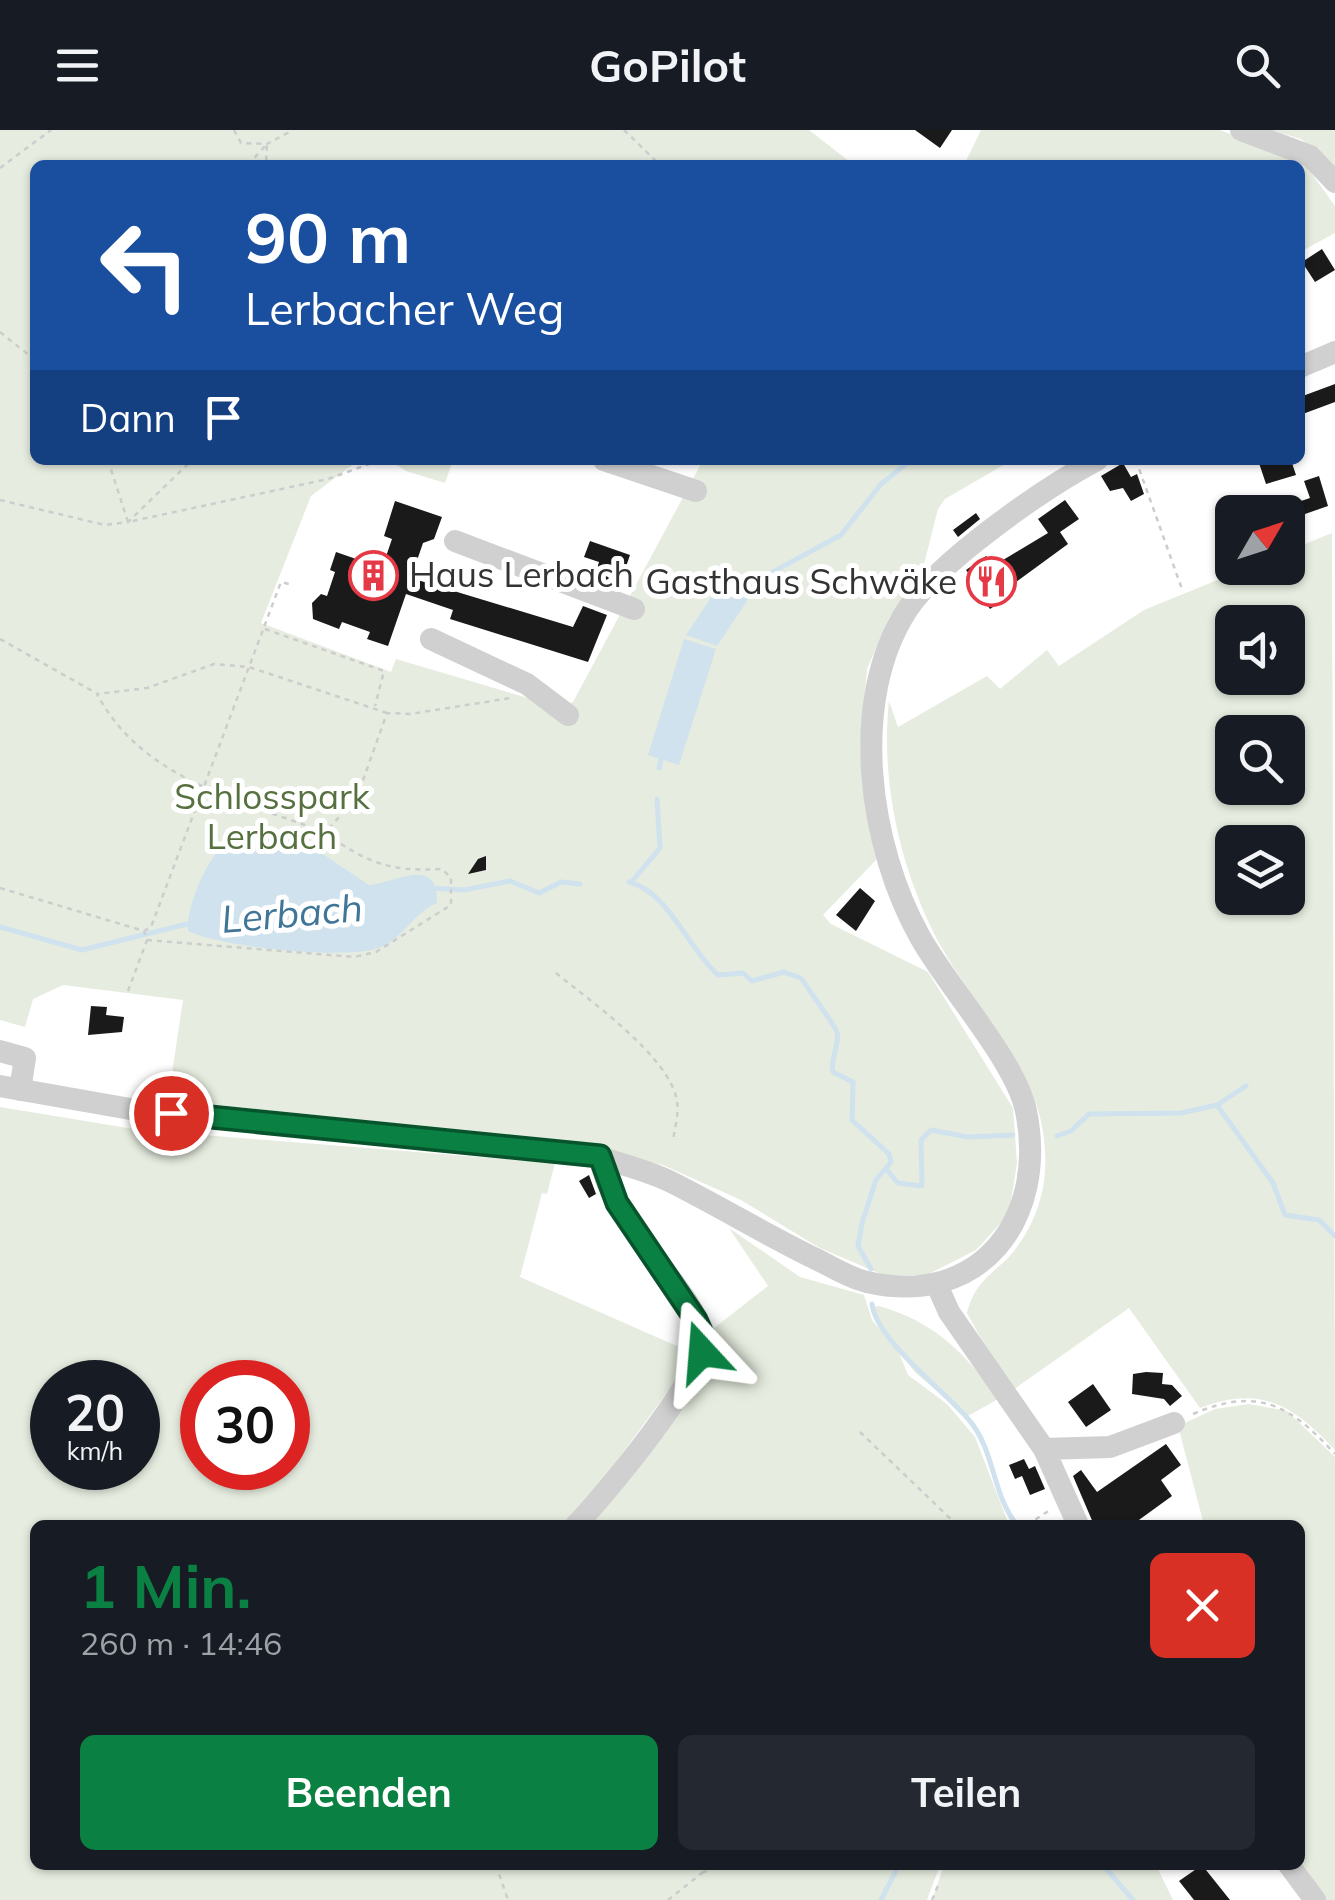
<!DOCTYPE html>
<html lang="de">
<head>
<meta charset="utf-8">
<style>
  :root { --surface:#171b24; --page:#242831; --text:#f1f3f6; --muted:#9ea1a6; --accent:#0b8043 }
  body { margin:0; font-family:Mulish,sans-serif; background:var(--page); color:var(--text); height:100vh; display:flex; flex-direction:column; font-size:38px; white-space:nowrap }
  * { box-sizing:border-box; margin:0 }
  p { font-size:32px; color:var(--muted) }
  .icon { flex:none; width:55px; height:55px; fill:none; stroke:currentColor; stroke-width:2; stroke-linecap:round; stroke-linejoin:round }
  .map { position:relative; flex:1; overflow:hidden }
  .sheet { position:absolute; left:30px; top:1390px; width:1275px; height:350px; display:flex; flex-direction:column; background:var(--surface); border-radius:15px; box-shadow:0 2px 8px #0004 }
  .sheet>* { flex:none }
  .top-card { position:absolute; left:30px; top:30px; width:1275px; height:305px; border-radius:15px; box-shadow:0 2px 8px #0004; background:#1a4fa0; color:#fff; overflow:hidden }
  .needle { width:65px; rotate:51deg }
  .tools { position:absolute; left:1215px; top:365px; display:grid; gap:20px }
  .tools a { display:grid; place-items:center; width:90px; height:90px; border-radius:15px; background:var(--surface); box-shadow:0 2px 8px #0004; font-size:50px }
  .speed { position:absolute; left:30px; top:1230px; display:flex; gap:20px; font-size:50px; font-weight:700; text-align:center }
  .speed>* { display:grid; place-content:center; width:130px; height:130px; border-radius:50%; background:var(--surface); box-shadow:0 2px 8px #0004; line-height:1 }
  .speed small { font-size:25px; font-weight:400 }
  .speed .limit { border:15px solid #d22; background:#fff; color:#111 }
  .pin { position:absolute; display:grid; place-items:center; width:85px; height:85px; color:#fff; margin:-42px; border:5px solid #fff; border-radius:50%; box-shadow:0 2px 10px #0007 }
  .me { position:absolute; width:110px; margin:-55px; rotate:341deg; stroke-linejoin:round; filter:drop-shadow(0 0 8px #0008) }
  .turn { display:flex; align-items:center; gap:35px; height:210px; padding:0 50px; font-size:45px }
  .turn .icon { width:130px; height:130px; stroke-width:2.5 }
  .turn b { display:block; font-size:70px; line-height:85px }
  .then { display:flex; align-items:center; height:95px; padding:0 50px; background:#0003; gap:20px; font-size:38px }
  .round { display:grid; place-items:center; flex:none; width:105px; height:105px; border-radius:15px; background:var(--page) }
  .summary { display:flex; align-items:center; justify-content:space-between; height:170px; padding:0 50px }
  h1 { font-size:60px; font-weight:700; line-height:75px; color:var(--accent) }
  .cta { display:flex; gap:20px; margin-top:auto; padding:20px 50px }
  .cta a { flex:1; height:115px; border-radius:15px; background:var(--accent); color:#fff; font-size:40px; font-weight:700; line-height:115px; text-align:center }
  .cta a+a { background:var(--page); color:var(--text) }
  header { display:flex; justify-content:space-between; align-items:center; height:130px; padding:0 50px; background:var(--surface); font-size:45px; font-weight:700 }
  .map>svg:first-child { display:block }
  .green { fill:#e6ecdf; fill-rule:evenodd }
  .water { fill:#cfe2ee }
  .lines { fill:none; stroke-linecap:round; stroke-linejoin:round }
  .stream { stroke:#cfe2ee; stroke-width:5 }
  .building { fill:#1a1a1a }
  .path { stroke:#cdcdcd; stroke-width:2.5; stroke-dasharray:5 5; stroke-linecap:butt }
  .minor { stroke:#d0d0d0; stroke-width:22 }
  .route-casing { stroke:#07532c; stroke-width:25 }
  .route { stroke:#0b8043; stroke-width:18 }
  .labels { text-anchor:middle; stroke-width:10; stroke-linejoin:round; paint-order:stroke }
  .poi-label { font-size:35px; fill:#333; stroke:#fff; text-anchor:start }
  .park-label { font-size:35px; fill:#56703f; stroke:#fff }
  .water-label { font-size:38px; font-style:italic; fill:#3f7597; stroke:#fff }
</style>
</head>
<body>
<header><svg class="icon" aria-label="menu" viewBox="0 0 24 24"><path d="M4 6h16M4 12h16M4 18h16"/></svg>GoPilot<svg class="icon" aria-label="search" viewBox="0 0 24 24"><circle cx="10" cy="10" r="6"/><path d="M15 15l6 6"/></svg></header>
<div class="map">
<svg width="1335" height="1770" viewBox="0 0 1335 1770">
  <rect width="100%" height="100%" fill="#fff"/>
  <path class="green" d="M0,0H809L854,35H35V330H359L311,366L261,493L391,542L396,529L558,577L573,572L703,330H1012L945,369L938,379L922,442L889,488L867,539L860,621L878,728L823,785L831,794L928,842L1013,978L1017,1033L1009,1084L976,1120L927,1145H883L818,1117L741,1070L663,1035L548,1009L168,970L183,870L63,855L33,869L25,897L0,890Z
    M981,0H1220L1304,33L1335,76V103L1300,122V35H964Z
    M1271,0H1335V36L1301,9Z
    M389,330H453L445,353L406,341Z
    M1332,403L1335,1320C1294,1276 1261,1254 1200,1278L1129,1178L1010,1262L967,1183C974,1156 986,1148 1006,1130C1028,1108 1043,1073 1045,1042C1051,949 986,894 943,820C902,747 880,655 889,571L898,597L987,546L1000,559L1047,520L1059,536L1144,480L1247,438H1288V421ZM1232,492H1288V548H1232ZM1232,602H1288V658H1232ZM1232,712H1288V768H1232Z
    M0,977L140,1000L555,1033L547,1064L542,1063L520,1147L695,1224L570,1395H35V1735H940L927,1770H0ZM52,1252H138V1338H52ZM202,1252H288V1338H202Z
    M729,1098L800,1147L864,1165L872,1190L899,1223L908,1245L947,1274L975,1307L1009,1395H584L709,1202L768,1156Z
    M879,1176C935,1192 965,1223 998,1269L966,1287C951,1271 934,1259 917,1244C911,1239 873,1184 873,1177Z
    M1249,1274L1287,1281L1335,1327V1770H1325L1300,1735V1395H1204L1178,1296L1215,1279Z
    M944,1735H1156L1173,1770H932Z"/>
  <path class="water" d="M722,451L749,468L717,516L686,505Z
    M684,509L716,519L679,635L648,625Z
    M259,705L306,713L369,755C395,753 438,724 437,773C412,783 402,812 375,819C340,829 220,817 188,801C186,777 207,727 227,712C235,706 249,706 259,705Z"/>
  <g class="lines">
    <path class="stream" d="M732,464L841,405L881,354L911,330
      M659,638L662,625
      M633,750L660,718L657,669
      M629,752C668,761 688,819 718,845L743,843L752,851L784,842L801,848C806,856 836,897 837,902C840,915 830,928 833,942L853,952L852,990L889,1024L891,1032L876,1050L862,1093L858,1116L871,1139
      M432,758L464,760L510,751L539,763L561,752L580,754
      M0,797L82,820L191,793
      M1217,975L1246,956
      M1057,1006L1071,1001L1089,984L1181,983L1217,975L1273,1053L1285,1085L1319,1090L1335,1106
      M887,1040L898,1053L922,1056L921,1010L931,1000L968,1007L1013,1005
      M872,1174C876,1210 945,1261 969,1290C995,1320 992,1365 1017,1395
      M1103,1735L1133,1770
      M881,1770L899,1735"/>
  </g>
  <path class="building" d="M915,0H952L940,18Z
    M1322,119L1335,140L1315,152L1302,132Z
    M1335,254V272L1300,285V267Z
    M1258,330H1291L1296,345L1266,354Z
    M1123,333L1131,347L1137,344L1144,364L1131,371L1123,358L1110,361L1101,346Z
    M1319,346L1328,376L1305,384L1301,371L1310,368L1304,351Z
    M1065,370L1079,389L1060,402L1068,414L1005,460L1002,471L990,479L980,465L975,468L967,457L975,452L966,440L986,426L993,436L1048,403L1038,389Z
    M395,371L442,387L434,409L423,413L411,448L573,497L583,476L607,485L588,532L450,489L453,480L406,464L388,516L367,509L370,502L342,492L339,499L313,489L312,473L321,464L327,466L335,442L330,440L336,422L382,438L392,409L384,406Z
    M976,383L980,389L958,407L953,400Z
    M590,411L630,425L619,457L594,448L599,432L584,427Z
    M486,726V740L468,744L478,729Z
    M860,758L875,771L856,801L836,785Z
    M91,876L107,877L106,885L124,887L122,902L88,905Z
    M589,1045L596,1064L589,1068L579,1051Z
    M1146,1242L1163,1243L1162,1254L1172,1255L1182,1266L1170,1276L1164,1269L1132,1264L1133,1244Z
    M1093,1254L1111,1280L1086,1297L1068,1272Z
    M1166,1314L1181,1335L1161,1350L1172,1366L1132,1395H1094L1073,1346L1081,1340L1097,1362Z
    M1024,1329L1029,1339L1035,1336L1045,1359L1030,1365L1022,1346L1015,1349L1009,1335Z
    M1202,1735L1230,1770H1194L1179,1751Z"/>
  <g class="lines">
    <path class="path" d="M234,0L241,13L267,14L293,0
      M624,0L660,35
      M248,35L267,14L266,35
      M0,38L51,0
      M0,202L35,230
      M108,330L128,392L328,349L380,330
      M472,330H476
      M1136,330L1183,462
      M0,370L105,395L128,392L192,330
      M265,499L384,541L375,576
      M0,509L96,563
      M324,702C239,670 142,649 97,564L147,558L214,534L249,537L387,583
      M0,758L144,801L151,797L281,452L289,454
      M147,810L354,827L376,822L451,775V748L442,739C389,742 368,733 325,703L357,667L387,583L410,584L511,568
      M556,843C589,870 670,927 677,971C679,983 675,998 673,1010
      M128,861L147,810L144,801
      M1193,1284C1258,1256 1290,1275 1335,1324
      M860,1302L957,1395
      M1027,1395L1050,1380
      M496,1735L508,1770
      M702,1743L718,1735
      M668,1770L702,1743L700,1735
      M932,1770L939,1753"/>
    <path class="minor" d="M1241,0L1310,26L1335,52
      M1300,237L1335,222
      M604,330L696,361
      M455,411L634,479
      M431,509L527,554L568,585
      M0,921L25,928L20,960
      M0,956L136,980L600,1027C623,1035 649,1041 671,1052C721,1077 768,1106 818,1130C834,1138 850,1148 867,1152C980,1178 1048,1089 1026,981C1016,931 947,856 920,807C869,716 848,571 907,480C939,431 1044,358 1097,330
      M937,1155L949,1182L1044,1319L1078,1395
      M1044,1319L1110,1317L1174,1293
      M576,1395C602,1368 711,1239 703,1206C696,1178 671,1150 654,1127C632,1097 606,1065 600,1027
      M1289,1735L1315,1770"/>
  </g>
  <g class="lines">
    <defs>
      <path id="route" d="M171,983L600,1026L617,1073L696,1190L704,1208L702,1222"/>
    </defs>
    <use href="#route" class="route-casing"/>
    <use href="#route" class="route"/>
  </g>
  <defs>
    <symbol id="building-ring" viewBox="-11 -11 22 22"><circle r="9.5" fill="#fff" stroke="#e63946" stroke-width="1.5"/><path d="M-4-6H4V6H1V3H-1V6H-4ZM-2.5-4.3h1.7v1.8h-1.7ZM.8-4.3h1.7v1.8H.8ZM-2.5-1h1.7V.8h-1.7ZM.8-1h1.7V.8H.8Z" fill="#e63946"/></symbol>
    <symbol id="restaurant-ring" viewBox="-11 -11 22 22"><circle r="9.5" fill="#fff" stroke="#e63946" stroke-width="1.5"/><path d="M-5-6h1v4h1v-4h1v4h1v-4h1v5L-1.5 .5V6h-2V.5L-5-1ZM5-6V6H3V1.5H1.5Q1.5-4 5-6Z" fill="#e63946"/></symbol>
  </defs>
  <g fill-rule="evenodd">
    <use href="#building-ring" x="346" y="418" width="55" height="55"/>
    <use href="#restaurant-ring" x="964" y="424" width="55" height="55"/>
  </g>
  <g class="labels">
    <g class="poi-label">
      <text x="409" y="457">Haus Lerbach</text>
      <text x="957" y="464" text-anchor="end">Gasthaus Schwäke</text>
    </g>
    <g class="park-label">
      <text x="272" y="679">Schlosspark<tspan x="272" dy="40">Lerbach</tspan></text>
    </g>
    <g class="water-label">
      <text transform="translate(292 784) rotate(-5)" y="13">Lerbach</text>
    </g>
  </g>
</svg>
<div class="tools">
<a><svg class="needle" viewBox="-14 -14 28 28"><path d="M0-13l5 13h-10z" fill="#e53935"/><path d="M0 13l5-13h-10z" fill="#9ea1a6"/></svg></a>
<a><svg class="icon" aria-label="sound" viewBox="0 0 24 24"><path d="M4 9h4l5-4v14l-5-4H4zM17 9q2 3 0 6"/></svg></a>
<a><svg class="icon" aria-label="search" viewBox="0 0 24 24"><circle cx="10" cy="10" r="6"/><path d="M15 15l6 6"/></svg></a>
<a><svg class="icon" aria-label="layers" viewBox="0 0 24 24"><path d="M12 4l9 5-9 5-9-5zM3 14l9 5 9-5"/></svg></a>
</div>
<div class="speed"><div>20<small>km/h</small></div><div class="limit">30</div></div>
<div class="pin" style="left:171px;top:983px;background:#d93025"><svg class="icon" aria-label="arrive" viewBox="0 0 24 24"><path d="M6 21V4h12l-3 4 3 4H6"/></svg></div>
<svg class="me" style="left:702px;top:1222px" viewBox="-20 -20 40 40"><path d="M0-17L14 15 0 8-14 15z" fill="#0b8043" stroke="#fff" stroke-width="4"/></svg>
<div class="top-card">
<div class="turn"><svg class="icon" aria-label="left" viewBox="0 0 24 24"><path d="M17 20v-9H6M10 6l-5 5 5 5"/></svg><div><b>90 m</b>Lerbacher Weg</div></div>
<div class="then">Dann<svg class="icon" aria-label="arrive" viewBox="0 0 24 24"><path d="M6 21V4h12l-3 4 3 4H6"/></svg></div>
</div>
<section class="sheet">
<div class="summary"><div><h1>1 Min.</h1><p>260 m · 14:46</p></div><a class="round" style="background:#d93025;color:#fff"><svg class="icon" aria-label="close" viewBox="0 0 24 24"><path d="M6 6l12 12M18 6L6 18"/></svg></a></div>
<div class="cta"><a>Beenden</a><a>Teilen</a></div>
</section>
</div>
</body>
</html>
